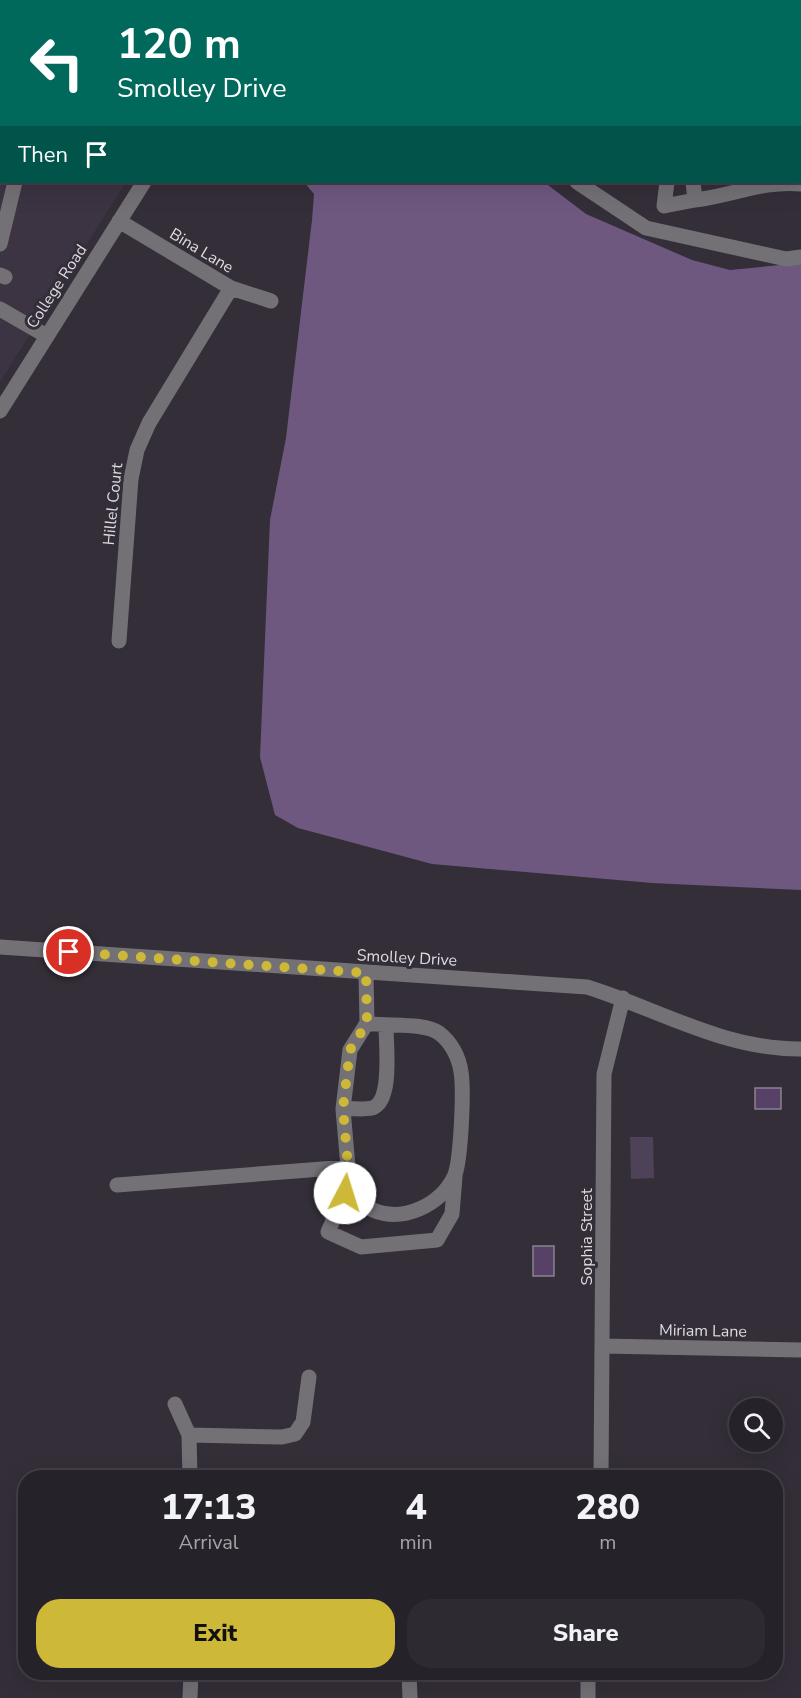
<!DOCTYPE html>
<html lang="en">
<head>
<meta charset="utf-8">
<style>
  :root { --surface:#26222a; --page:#2e2a32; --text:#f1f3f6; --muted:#a4a4a8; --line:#423f47; --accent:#ceb838 }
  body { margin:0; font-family:"Nunito Sans",sans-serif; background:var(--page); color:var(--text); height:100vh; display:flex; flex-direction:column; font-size:22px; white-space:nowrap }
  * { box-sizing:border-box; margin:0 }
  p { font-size:20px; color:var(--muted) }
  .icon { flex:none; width:33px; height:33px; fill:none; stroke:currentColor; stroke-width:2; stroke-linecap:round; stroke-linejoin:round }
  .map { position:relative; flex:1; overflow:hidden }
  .sheet { position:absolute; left:18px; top:1470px; width:765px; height:210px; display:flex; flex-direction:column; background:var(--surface); border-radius:24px; box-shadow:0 6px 24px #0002,0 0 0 2px var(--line) }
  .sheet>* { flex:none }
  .guide { position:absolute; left:0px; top:0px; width:801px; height:183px; box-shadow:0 6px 24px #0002,0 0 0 2px var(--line); background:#00695c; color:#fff; overflow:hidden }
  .controls { position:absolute; left:729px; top:1398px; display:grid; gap:12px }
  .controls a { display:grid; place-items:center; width:54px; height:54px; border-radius:50%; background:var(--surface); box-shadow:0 6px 24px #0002,0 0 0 2px var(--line); font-size:30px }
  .pin { position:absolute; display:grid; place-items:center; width:51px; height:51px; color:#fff; margin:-26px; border:3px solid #fff; border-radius:50%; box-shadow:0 2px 6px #0007 }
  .me { position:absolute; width:66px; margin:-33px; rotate:5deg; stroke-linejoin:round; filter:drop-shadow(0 0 4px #0008) }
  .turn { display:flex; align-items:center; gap:21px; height:126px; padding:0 18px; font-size:27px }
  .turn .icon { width:78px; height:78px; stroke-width:2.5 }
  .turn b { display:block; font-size:42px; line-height:51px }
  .then { display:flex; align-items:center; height:57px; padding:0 18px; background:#0003; gap:12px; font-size:22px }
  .eta { display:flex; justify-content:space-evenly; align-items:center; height:102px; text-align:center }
  .eta b { font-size:36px; font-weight:800; line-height:42px }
  .cta { display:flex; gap:12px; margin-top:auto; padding:12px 18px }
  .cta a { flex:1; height:69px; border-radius:24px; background:var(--accent); color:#111; font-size:24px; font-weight:800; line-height:69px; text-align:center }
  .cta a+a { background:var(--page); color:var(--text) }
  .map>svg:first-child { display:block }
  .built { fill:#3c3343 }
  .green { fill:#4e4258 }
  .forest { fill:#6e5880 }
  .building { fill:#574167; stroke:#8a838f; stroke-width:1.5 }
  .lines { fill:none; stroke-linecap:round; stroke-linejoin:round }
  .minor { stroke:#747176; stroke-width:15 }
  .route { stroke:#ceb838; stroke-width:10; stroke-dasharray:0 18 }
  .labels { text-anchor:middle; stroke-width:6; stroke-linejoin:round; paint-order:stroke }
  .street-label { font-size:16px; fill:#dfdbe2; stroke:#332e38 }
</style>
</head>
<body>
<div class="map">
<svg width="801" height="1698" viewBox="0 0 801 1698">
  <rect width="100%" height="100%" fill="#332e38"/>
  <path class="built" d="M0,0H535L2,2V182H126L0,382Z"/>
  <path class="green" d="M630,1137H653L654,1178L631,1179Z"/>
  <path class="forest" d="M277,0H539L279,2Z
    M304,182H544L586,214L692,260L730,270L801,263V890L652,883L432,864L298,828L275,815L260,757L270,520L286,438L312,220L314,194Z"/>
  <path class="building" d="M755,1088H781V1109H755Z
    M533,1246H554V1276H533Z"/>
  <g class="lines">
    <path class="minor" d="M668,0L670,2
      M751,0V2
      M55,2V0
      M234,2V0
      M573,2V0
      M709,2V0
      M775,2V0
      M800,8H801
      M0,135H2
      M577,182L646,228L786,259L801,257
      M667,182L664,206L695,200
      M693,182L695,200C730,196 765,180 801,184
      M119,221L231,288L271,301
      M0,244L15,182
      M0,275L5,277
      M0,309L45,335
      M0,411L144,182
      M119,641L131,479L137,450L149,423L231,288
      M0,947L587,987C658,1009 725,1050 801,1049
      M366,973L367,1023L350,1050L343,1109L348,1167L345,1193C354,1199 363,1206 373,1210C403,1223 440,1205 454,1177C461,1163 464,1090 461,1072C459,1057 451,1042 439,1033C423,1022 387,1027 367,1023
      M343,1109C352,1108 363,1110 372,1108C393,1102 386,1045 386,1027
      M117,1185L348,1167
      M345,1193L328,1232L361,1247L437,1240L452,1214L455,1177
      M603,1346L801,1350
      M175,1404L189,1435L190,1478
      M189,1435L282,1437L295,1434L303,1422L309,1377
      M601,1478L604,1074L623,998
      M409,1672L410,1698
      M588,1672V1698
      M190,1698L191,1672"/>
  </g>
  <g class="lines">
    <path class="route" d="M69,952L366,973L367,1023L350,1050L343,1108L348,1167L345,1193"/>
  </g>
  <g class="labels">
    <g class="street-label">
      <text transform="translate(202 250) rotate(31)" y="6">Bina Lane</text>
      <text transform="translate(56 286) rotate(-57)" y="6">College Road</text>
      <text transform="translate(112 504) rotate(-84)" y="6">Hillel Court</text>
      <text transform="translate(407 957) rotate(3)" y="6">Smolley Drive</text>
      <text transform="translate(586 1237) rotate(-90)" y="6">Sophia Street</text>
      <text transform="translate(703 1330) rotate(1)" y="6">Miriam Lane</text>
    </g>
  </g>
</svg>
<div class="controls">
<a><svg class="icon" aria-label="search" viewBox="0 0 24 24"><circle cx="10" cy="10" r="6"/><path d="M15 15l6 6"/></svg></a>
</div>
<div class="pin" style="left:69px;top:952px;background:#d93025"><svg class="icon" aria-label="arrive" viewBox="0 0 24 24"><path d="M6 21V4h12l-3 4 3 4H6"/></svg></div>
<svg class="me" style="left:345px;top:1193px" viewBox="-20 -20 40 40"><circle r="19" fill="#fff"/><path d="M0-13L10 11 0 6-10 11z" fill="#ceb838"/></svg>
<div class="guide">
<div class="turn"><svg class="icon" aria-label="left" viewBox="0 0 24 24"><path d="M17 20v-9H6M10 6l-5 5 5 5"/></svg><div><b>120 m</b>Smolley Drive</div></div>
<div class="then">Then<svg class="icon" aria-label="arrive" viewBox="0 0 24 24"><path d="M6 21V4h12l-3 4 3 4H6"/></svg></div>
</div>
<section class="sheet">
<div class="eta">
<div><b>17:13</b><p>Arrival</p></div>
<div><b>4</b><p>min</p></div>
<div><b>280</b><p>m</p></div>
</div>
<div class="cta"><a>Exit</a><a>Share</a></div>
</section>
</div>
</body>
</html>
